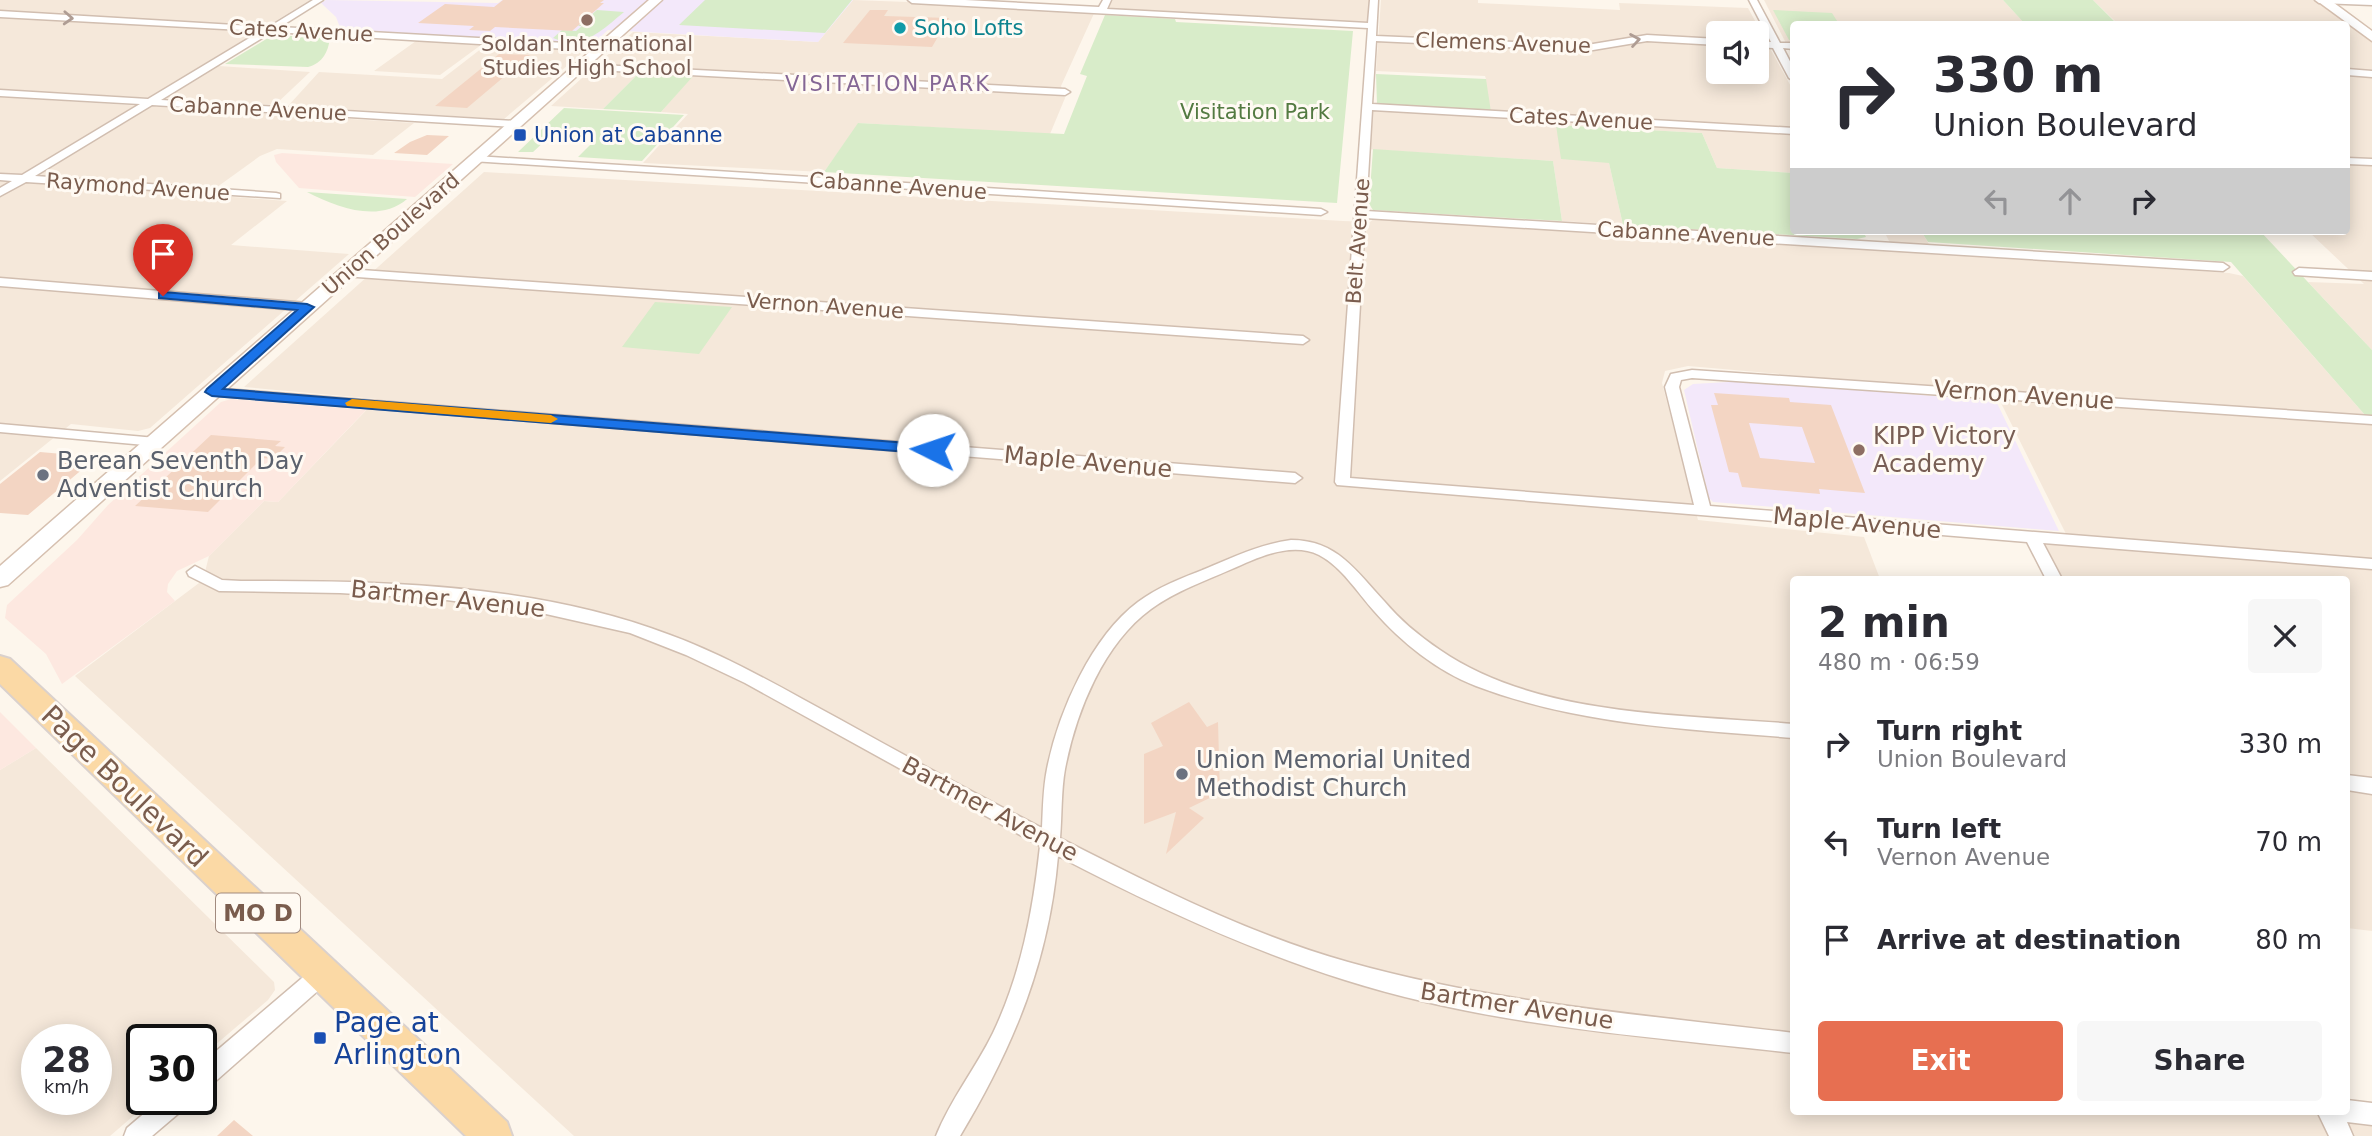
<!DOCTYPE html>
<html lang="en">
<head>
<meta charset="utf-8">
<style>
  :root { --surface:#fff; --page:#f7f7f7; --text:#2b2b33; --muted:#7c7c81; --accent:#e76f51 }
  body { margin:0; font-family:"DejaVu Sans",sans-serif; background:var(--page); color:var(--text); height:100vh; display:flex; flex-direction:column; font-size:26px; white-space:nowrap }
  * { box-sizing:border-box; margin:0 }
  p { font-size:23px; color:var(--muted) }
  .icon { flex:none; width:38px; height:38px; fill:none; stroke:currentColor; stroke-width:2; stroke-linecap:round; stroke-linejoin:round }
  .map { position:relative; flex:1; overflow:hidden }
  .side { position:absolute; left:1790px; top:576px; width:560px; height:539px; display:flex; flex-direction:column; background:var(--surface); border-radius:7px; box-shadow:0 4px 18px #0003 }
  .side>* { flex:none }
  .banner { position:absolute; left:1790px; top:21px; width:560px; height:214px; border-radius:7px; box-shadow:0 4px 18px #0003; background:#fff; color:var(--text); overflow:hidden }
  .controls { position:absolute; left:1706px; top:21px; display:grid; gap:14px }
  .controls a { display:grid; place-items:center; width:63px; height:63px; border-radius:7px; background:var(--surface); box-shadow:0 4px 18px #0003; font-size:35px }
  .speed { position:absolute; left:21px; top:1024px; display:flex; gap:14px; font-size:35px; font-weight:700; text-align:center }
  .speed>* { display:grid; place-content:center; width:91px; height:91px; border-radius:50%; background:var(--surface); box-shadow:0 4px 18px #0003; line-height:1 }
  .speed small { font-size:18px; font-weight:400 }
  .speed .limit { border:4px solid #111; border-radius:10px; background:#fff; color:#111 }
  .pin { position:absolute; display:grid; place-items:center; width:60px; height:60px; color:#fff; margin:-72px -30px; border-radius:50% 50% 50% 0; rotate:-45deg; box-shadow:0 0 7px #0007 }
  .pin .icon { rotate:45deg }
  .me { position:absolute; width:77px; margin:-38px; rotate:274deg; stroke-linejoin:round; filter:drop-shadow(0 0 5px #0008) }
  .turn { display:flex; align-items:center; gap:24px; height:147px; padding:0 28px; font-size:32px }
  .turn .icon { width:91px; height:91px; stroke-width:2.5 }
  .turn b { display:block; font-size:49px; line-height:60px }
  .lanes { display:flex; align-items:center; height:66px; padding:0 28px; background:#0003; justify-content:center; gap:35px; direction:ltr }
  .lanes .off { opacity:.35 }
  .round { display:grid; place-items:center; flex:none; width:74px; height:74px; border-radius:7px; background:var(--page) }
  .head { display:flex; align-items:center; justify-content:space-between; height:119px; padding:0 28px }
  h1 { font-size:42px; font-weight:800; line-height:52px }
  .button { display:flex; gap:14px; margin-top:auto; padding:14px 28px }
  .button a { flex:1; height:80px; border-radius:7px; background:var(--accent); color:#fff; font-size:28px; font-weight:800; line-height:80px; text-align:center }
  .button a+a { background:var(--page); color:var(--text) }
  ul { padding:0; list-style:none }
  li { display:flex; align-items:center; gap:21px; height:98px; padding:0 28px }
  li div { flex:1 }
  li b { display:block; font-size:26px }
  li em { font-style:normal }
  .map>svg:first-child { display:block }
  .residential { fill:#f5e8da; fill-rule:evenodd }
  .commercial { fill:#fde8e0 }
  .education { fill:#f3e8fa }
  .green { fill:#d8ecc9 }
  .building { fill:#f3d5c3; fill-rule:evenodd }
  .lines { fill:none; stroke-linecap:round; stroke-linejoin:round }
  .street-casing { stroke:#d1beb0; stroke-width:3 }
  .secondary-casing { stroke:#d6c0b0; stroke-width:3 }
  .primary-casing { stroke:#dad1cd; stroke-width:4 }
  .street { fill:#fff; fill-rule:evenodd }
  .secondary { fill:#fff; fill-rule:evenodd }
  .primary { fill:#fbd9a5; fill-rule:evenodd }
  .oneway { stroke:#af9d94 }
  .route { fill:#1a73e8; stroke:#114b97; stroke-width:2 }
  .slow { fill:#f59e0b }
  .education-dot { fill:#8d6e63; stroke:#fffaf3; stroke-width:2.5 }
  .culture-dot { fill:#0f9aa8; stroke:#fffaf3; stroke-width:2.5 }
  .transit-dot { fill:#1a4fb4; stroke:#fffaf3; stroke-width:2.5 }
  .worship-dot { fill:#6b7280; stroke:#fffaf3; stroke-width:2.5 }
  .labels { text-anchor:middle; stroke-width:6; stroke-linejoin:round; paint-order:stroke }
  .far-culture-label { font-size:21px; fill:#0d838f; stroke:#fffaf3; text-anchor:start }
  .far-street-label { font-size:21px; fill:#7a5c4d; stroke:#fffaf3 }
  .far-education-label { font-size:21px; fill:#785e54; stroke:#fffaf3 }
  .far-neighbourhood-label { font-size:21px; letter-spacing:2px; fill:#846695; stroke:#fffaf3 }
  .far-park-label { font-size:21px; fill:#537a41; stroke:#fffaf3 }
  .far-transit-label { font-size:21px; fill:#164399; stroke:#fffaf3; text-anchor:start }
  .shield { fill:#fffaf3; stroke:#a28b7f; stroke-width:2 }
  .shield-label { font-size:23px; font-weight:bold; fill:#7a5c4d }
  .street-label { font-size:24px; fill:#7a5c4d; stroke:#fffaf3 }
  .education-label { font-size:24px; fill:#785e54; stroke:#fffaf3; text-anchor:start }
  .worship-label { font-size:24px; fill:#5b616d; stroke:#fffaf3; text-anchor:start }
  .near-street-label { font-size:28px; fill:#7a5c4d; stroke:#fffaf3 }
  .near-transit-label { font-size:28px; fill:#164399; stroke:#fffaf3; text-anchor:start }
</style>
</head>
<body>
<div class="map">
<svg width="2372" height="1136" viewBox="0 0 2372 1136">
  <rect width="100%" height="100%" fill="#fdf6ec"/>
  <path class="residential" d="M0,0H310L204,65L310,72L275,105L0,89Z
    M853,0L1096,9L1061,86L1065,98L1050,134L859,123L824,172L643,163L688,114L661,112L694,74L640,72L603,109L551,106L633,32L818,42Z
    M1108,0H1374L1372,26L1102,11Z
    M1381,0H1478V3L1620,10L1619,3L1748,8L1794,92V173L1717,168L1702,133L1556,125L1609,163L1623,225L1562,221L1553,161L1364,149L1368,107L1486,79L1485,76L1376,71ZM1718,33H1757V72H1718Z
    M1764,0H2003L2025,24H1794V59Z
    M2093,0H2315L2372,42V350L2308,282L2364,284L2308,231H2347V24H2118Z
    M416,41L481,45L440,75L374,71Z
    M486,45L576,50L581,54L504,119L288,106L319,72L442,79Z
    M0,97L414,123L373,155L277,149L260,156L206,195L287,201L231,245L349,254L150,428L138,431L71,424L0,481Z
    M484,172L1343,221L1370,222L1375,218L1387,219L1894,251L1884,231H1921L1935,254L2229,273L2243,276L2372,423V931L2347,928V579H2054L2032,537L2069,540L1996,393L1688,366L1665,371L1662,383L1698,520L1864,537L1880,579H1794V1111H2347L2372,1114V1136H574L75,676L203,580L209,556L264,501L278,502L377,399L244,387Z
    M36,748L274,982L275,990L268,1000L201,1057V1040H142V1099H153L110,1136H0V770ZM37,1040H96V1099H37Z"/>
  <path class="commercial" d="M282,153L453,164L415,197L299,188L276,162L274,155Z
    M231,399L366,410L278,502L264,501L209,556L177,571L168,584L167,592L175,601L62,684L46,654L5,618L7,605L77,540L108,505L221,402Z
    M0,712L36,748L0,770Z"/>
  <path class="education" d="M326,0L498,3L502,0H853L818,42L608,30L596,41L585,43L341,30L336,17L321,3Z
    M1746,381L1996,401L2059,531L1713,502L1709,498L1684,390L1693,384Z"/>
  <path class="green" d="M705,0H852L825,33L679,25Z
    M2003,0H2093L2117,24L2078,22L2079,24H2025Z
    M597,10L624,12C602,30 583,51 553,38L562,30L576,31L582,26H578Z
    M1773,10L1832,13L1839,24H1794V40H1789Z
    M1105,15L1175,19L1176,22L1353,31L1337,203L824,172L858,123L1064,134L1087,76L1080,74Z
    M273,35L330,38C328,52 323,63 308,67L225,64Z
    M640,72L695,74L661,112L603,109Z
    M1376,74L1486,79L1491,112L1377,104Z
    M564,108L684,115L642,161L578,157L592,143L546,140L533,152H518Z
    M1556,125L1702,133L1717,168L1794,173V231H1863L1866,237L1857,239L1623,225L1609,163L1561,159Z
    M1373,149L1553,161L1562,221L1373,210L1369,204Z
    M307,192L407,199C379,223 338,208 307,192Z
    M1921,231H2260L2372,350V423L2231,262L1928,242Z
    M655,302L732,307L699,354L622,347Z"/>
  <path class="building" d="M503,0H604L600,3H604L572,31L495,27L490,31L469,30L474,26L418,23L445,4L494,7Z
    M870,10H888L884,16L949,18L932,47L843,43Z
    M499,54L530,55L467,108L435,106Z
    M427,135L449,136L427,155L394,153L410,142Z
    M1714,393L1789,398L1790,402L1831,405L1865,493L1819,489L1820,494L1742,487L1738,473L1729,472L1711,405H1718ZM1749,423L1802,427L1815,463L1760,458Z
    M211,435L281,441L275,446L285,447L273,459L262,458L208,512L135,506Z
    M40,452L97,457L28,515L0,513V484Z
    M1189,702L1207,727L1218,722L1220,793L1189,808L1204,818L1166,854L1176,812L1144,824V754L1163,746L1151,723Z
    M234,1120L253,1136H217Z"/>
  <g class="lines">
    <defs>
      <path id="street" d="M313,0H323L280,27L602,45L607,48L602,51L272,32L161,100L516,121L521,124L516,127L152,105L35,176L276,193L280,194V198L26,182L0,196V188L12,181L0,180V174L22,175L140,104L0,96V90L148,99L261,31L0,17V11L269,27Z
        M908,0H965L1099,7L1103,0H1111L1107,9L1368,23L1370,0H1378L1376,36L1587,45L1647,35L1718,39V45L1647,41L1587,51L1376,41L1372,104L1794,128V134L1372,110L1366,211L2223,263L2229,267L2223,271L1365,218L1350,478L1694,505L1665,387L1671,374L1692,370L2372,416V424L1692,378L1681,380L1679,387L1710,506L2372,559V569L2043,543L2062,579H2046L2027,542L1337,485L1335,482L1368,28L912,3Z
        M1749,0H1757L1780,43H1794V49L1783,48L1794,69V81L1789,78L1773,48L1757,47V41L1771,42Z
        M2315,0H2372V5L2319,3Z
        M581,64L1065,89L1070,92L1065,95L578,69L576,67Z
        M2347,69L2372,71V77L2347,75Z
        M476,156L1321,209L1327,212L1321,215L472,161L471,159Z
        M2347,158L2372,159V165L2347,164Z
        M2299,268L2372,272V280L2295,275L2293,272Z
        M347,269L1303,336L1309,340L1303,344L343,276L341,273Z
        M0,278L308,303L314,307L308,311L0,286Z
        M212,388L1295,473L1302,478L1295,483L207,395L205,392Z
        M0,424L156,438L163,442L156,446L0,432Z
        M1291,540C1337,540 1356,571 1384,601C1400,620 1419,636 1440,650C1537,717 1680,714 1794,724V738C1686,729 1578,725 1476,686C1437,671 1401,642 1374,611C1357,592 1342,567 1319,555C1291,541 1257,558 1232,569C1205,581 1176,591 1151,609C1103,644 1076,712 1065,769C1061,791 1062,815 1060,838C1152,885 1248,934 1348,962C1493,1003 1644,1015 1794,1033V1053C1644,1036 1490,1026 1345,980C1246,949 1150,904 1058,856C1049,961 1014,1046 960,1136H936C950,1100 976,1068 993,1033C1021,974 1033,911 1040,846L745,683L686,655L630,633L537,612L439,599L340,593L219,591L189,576L187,572L195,566L222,580L241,581C381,580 538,584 670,635C730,657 785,690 841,720C907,757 974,793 1042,828C1043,809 1043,789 1047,769C1058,713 1091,637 1138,602C1158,587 1182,578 1205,569C1233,557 1261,544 1291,540Z
        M2347,775L2372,778V794L2347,790Z
        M322,964L329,967L332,974L329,981L209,1087L201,1090V1064L315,967Z
        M161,1099H189L186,1107L152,1136H124L127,1128Z
        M2347,1100L2372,1103V1125L2347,1122L2353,1136H2329L2317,1111H2347Z"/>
      <path id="secondary" d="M649,0H662L8,585L0,587V566Z
        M2316,0H2330L2372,31V41Z"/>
      <path id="primary" d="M0,656L10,659L507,1122L512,1136H466L0,684Z"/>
    </defs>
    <use href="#street" class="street-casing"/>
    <use href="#secondary" class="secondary-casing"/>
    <use href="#primary" class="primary-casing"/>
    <use href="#street" class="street"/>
    <use href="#secondary" class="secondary"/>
    <use href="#primary" class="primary"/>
  </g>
  <defs><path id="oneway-chevron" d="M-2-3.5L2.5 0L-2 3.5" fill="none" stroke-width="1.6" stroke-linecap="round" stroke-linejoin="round" transform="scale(1.75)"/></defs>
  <g class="oneway">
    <use href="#oneway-chevron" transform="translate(68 18) rotate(3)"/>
    <use href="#oneway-chevron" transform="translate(1635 40) rotate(-9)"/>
  </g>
  <path class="route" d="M163,292L307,304L314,307L223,389L933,445L940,450L933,454L212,396L205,392L207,389L297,310L159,298V293Z"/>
  <path class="slow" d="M352,399L551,415L558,419L551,423L347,406L345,403Z"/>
  <g class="education-dot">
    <circle cx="587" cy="20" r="7"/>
    <circle cx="1859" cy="450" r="7"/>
  </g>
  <circle class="culture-dot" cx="900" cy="28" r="7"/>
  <g class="transit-dot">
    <rect x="513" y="128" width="14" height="14" rx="3.5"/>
    <rect x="313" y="1031" width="14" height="14" rx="3.5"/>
  </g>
  <g class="worship-dot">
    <circle cx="43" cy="475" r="7"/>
    <circle cx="1182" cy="774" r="7"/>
  </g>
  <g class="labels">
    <g class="far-culture-label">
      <text x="914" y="35">Soho Lofts</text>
    </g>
    <g class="far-street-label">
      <text transform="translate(301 31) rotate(3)" y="7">Cates Avenue</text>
      <text transform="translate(1503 43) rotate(2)" y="7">Clemens Avenue</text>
      <text transform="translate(258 109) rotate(3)" y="7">Cabanne Avenue</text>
      <text transform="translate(1581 119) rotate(3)" y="7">Cates Avenue</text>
      <text transform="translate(898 186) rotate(4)" y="7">Cabanne Avenue</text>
      <text transform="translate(138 187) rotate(4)" y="7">Raymond Avenue</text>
      <text transform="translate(391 234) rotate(-41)" y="7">Union Boulevard</text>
      <text transform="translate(1686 234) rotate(3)" y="7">Cabanne Avenue</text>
      <text transform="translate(1358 241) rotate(-86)" y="7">Belt Avenue</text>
      <text transform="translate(825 306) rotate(4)" y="7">Vernon Avenue</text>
    </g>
    <g class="far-education-label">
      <text x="587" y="51">Soldan International<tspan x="587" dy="24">Studies High School</tspan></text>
    </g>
    <g class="far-neighbourhood-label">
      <text x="888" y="91">VISITATION PARK</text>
    </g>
    <g class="far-park-label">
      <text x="1255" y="119">Visitation Park</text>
    </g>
    <g class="far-transit-label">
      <text x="534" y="142">Union at Cabanne</text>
    </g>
    <rect class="shield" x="216" y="893.5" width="84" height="39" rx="5"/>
    <g class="shield-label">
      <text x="258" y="921">MO D</text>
    </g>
    <g class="street-label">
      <text transform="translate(2024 395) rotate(4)" y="8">Vernon Avenue</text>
      <text transform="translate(1088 462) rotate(5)" y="8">Maple Avenue</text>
      <text transform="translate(1857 523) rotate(5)" y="8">Maple Avenue</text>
      <text transform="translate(448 599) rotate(6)" y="8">Bartmer Avenue</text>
      <text transform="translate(990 809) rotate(28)" y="8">Bartmer Avenue</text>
      <text transform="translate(1517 1006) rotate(9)" y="8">Bartmer Avenue</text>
    </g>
    <g class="education-label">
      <text x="1873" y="444">KIPP Victory<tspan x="1873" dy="28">Academy</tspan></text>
    </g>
    <g class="worship-label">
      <text x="57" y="469">Berean Seventh Day<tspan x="57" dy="28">Adventist Church</tspan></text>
      <text x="1196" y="768">Union Memorial United<tspan x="1196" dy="28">Methodist Church</tspan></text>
    </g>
    <g class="near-street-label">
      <text transform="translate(125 786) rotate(44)" y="10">Page Boulevard</text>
    </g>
    <g class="near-transit-label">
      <text x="334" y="1032">Page at<tspan x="334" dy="32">Arlington</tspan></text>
    </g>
  </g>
</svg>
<div class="controls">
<a><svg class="icon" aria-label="sound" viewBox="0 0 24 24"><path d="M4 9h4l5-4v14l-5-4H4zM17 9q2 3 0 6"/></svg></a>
</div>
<div class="speed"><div>28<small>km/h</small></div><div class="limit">30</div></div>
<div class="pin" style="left:163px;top:296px;background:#d93025"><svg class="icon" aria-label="arrive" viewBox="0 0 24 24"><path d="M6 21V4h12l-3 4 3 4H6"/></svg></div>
<svg class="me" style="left:933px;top:450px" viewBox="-20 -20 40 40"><circle r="19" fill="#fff"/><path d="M0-13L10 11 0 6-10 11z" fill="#1a73e8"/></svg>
<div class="banner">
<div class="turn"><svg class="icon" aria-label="right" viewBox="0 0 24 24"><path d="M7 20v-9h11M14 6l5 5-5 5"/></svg><div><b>330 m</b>Union Boulevard</div></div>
<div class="lanes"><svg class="icon off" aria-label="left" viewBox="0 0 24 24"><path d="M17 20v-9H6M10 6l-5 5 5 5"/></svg><svg class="icon off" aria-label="ahead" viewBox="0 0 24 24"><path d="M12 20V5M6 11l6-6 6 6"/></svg><svg class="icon" aria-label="right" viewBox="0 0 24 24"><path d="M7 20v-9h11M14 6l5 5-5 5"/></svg></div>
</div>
<section class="side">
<div class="head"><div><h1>2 min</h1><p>480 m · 06:59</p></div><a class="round"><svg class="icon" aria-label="close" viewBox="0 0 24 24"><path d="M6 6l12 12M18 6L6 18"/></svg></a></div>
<ul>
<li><svg class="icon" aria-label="right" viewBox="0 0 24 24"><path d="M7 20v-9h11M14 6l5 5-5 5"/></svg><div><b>Turn right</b><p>Union Boulevard</p></div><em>330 m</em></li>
<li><svg class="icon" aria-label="left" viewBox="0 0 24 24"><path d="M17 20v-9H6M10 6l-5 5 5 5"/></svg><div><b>Turn left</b><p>Vernon Avenue</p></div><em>70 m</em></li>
<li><svg class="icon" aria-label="arrive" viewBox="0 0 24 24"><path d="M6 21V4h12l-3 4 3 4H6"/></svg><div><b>Arrive at destination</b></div><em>80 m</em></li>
</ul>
<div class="button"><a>Exit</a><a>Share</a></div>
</section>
</div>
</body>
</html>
